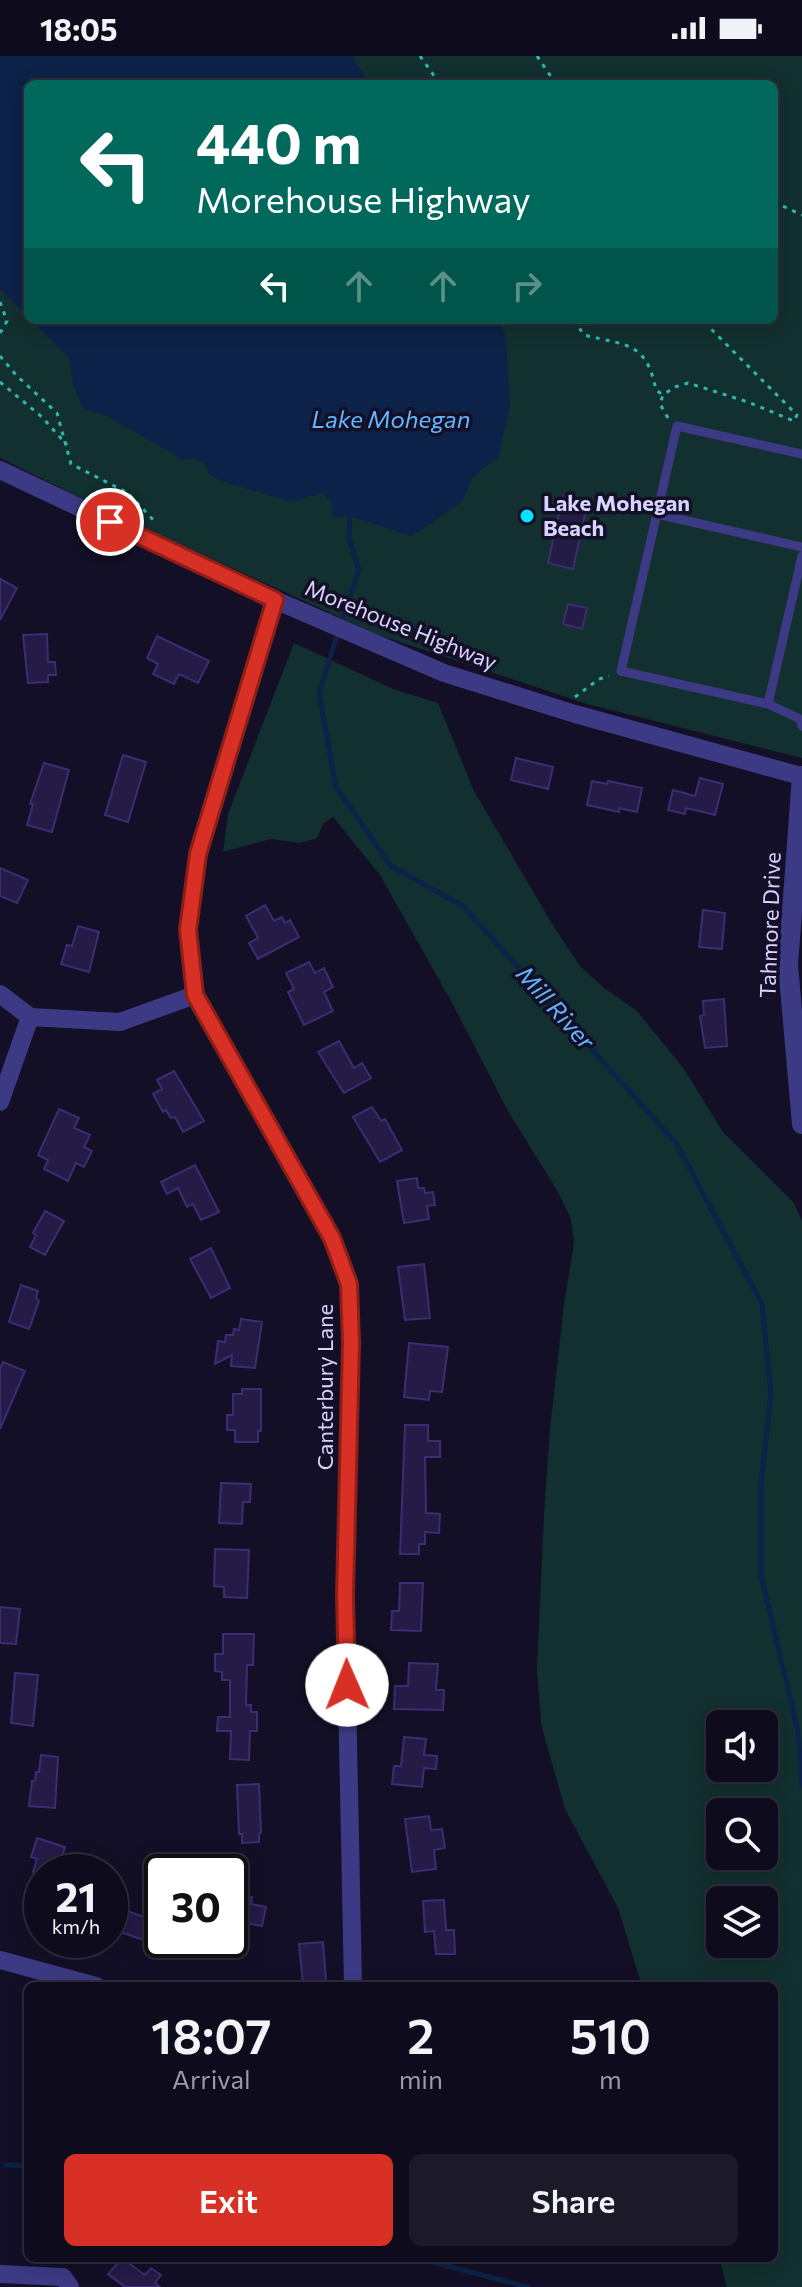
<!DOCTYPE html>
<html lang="en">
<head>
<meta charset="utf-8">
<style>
  :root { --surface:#0e0b1c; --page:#1c1929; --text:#f1f3f6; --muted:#9b9ba3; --line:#2e2b3b; --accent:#d93025 }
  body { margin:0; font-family:Commissioner,sans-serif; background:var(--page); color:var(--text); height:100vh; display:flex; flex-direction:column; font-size:30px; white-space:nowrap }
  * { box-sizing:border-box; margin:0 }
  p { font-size:26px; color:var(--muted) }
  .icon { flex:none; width:44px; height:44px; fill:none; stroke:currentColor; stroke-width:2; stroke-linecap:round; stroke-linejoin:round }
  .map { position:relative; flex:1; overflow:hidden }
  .side { position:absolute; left:24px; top:1926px; width:754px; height:280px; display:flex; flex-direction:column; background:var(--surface); border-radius:12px; box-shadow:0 4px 20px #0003,0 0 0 2px var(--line) }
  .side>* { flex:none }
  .guide { position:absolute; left:24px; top:24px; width:754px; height:244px; border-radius:12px; box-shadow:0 4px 20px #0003,0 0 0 2px var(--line); background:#00695c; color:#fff; overflow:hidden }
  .fabs { position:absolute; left:706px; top:1654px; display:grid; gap:16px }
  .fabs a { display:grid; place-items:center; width:72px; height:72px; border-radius:12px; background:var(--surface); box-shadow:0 4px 20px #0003,0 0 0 2px var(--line); font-size:40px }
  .speed { position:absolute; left:24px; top:1798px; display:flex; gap:16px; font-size:40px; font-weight:700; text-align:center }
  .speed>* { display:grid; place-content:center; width:104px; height:104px; border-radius:50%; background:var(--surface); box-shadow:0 4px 20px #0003,0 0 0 2px var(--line); line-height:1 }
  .speed small { font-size:20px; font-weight:400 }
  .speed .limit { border:4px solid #111; border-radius:12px; background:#fff; color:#111 }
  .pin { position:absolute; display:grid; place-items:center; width:68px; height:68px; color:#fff; margin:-34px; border:4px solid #fff; border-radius:50%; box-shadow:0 2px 8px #0007 }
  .me { position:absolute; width:88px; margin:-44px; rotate:359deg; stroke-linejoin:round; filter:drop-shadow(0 0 6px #0008) }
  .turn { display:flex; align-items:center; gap:28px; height:168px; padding:0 40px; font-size:36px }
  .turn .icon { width:104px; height:104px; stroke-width:2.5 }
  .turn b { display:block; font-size:56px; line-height:68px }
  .lanes { display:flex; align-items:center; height:76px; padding:0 40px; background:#0003; justify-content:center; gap:40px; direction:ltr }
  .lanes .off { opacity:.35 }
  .eta { display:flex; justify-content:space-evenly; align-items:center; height:136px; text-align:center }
  .eta b { font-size:48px; font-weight:600; line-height:56px }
  .primary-button { display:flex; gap:16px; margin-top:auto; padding:16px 40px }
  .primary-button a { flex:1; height:92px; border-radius:12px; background:var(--accent); color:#fff; font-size:32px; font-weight:600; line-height:92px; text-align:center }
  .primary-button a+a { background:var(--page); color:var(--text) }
  .status { display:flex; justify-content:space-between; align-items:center; height:56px; padding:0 40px; background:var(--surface); direction:ltr }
  .status svg { height:22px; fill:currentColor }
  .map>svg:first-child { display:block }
  .green { fill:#12302f; fill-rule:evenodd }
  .water { fill:#0c2248 }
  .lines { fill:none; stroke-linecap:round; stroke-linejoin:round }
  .stream { stroke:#0c2248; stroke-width:5 }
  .building { fill:#241b47; stroke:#3b2d73; stroke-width:2 }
  .path { stroke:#2fb8b0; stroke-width:3; stroke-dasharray:4 6; stroke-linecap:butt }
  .service { stroke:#3d3a85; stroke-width:9 }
  .minor { stroke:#3d3a85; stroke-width:18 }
  .tertiary { stroke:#3d3a85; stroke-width:20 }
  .route-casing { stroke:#8d1f18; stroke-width:20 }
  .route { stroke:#d93025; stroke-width:14 }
  .poi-dot { fill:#00e5ff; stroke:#130f26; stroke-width:3 }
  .labels { text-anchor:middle; stroke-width:7; stroke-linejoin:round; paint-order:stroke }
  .poi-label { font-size:22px; font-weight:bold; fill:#d9d4ff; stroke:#130f26; text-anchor:start }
  .street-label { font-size:22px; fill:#d9d4ff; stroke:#130f26 }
  .water-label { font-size:24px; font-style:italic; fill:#62b6ff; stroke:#130f26 }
</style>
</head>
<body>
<div class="status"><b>18:05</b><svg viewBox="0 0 49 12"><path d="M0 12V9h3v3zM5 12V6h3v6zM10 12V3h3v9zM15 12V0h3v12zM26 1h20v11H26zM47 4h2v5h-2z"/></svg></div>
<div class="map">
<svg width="802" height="2231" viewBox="0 0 802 2231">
  <rect width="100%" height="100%" fill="#130f26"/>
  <path class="green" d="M0,0H802V702L587,648L376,578L101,452L0,402ZM28,28H774V264H28Z
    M294,587L393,633L438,647L474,735L554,871L580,910L604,932L637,955L684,1013L723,1076L794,1147L802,1165V2231H727L719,2202H774V1930H642L618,1852L565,1753L541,1668L537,1612L544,1459L550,1373L564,1248L574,1187L571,1163L558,1136L508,1055L451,945L380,819L333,761L323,768L317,782L300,787L271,783L223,796L228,758ZM720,1668H764V1712H720ZM720,1756H764V1800H720ZM720,1844H764V1888H720Z"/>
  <path class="water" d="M0,0H353L369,28H28V261L0,233Z
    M31,264H500L506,283L510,348L499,400L473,421L463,445L412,480L350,460L332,462C334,450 332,444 322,437L294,445L284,444L219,424L209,418L205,408L196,404L182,403L107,360L83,353L73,328L70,303Z"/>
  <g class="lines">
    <path class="stream" d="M341,567L359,514L349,482L350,460
      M338,576L319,637L336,731L391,810L463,850L676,1087L762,1248L771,1338L761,1428V1519L798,1675L802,1730
      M6,2109L28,2110
      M417,2202L528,2231"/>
  </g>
  <path class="building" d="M563,440L588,445L573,513L548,507Z
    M0,523L17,532L0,564Z
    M568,548L587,552L582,573L563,568Z
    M47,578L48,606H55L56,619H48V626L28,627L23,579Z
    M157,580L209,605L198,627L179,618L174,628L153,618L158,608L147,602Z
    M123,699L146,706L128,766L105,759Z
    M516,702L553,711L548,733L511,724Z
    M44,707L69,714L52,776L27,769L33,748H30Z
    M700,722L723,728L715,759L686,752L685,758L668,754L673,734L695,740Z
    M592,725L607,728L608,725L642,732L637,756L619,752V756L587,749Z
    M0,812L28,824L17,847L0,840Z
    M265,849L274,865L282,861L285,867L290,864L299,881L258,903L249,887L258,882L246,860Z
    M703,854L725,857L722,893L699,891Z
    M78,870L99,876L89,916L61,908L67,889L72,890Z
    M309,906L315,917L324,912L333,931L324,936L333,955L304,969L288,936L294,933L286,917Z
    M724,943L727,990L705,992L700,960L704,959L703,945Z
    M339,985L354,1012L362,1007L371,1022L344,1037L318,996Z
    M174,1015L204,1065L183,1076L175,1061L171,1062L166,1054L163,1056L153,1038L162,1033L157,1024Z
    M372,1051L381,1065L385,1063L402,1094L380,1106L353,1061Z
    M59,1053L79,1062L74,1072L90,1079L84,1091L92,1095L84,1111L76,1107L68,1125L44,1113L48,1104L38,1099Z
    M195,1109L219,1156L201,1164L193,1148L187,1151L178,1132L167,1138L161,1126Z
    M417,1122L418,1132H424L425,1137L433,1136L435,1149L427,1150L429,1163L404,1167L397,1125Z
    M45,1155L64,1165L45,1199L30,1191L36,1179L33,1177Z
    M211,1192L230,1232L211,1242L190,1203Z
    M424,1208L430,1262L405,1264L398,1211Z
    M21,1229L38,1235L36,1242L39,1245L29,1273L9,1266Z
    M241,1263L262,1266L255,1312L231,1310L232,1299L215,1308L218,1285L225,1286L226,1279H233L234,1273L239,1274Z
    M409,1287L448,1291L442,1336L430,1335L429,1344L404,1341Z
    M3,1306L25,1315L0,1373V1313Z
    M242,1333H261V1375H258V1386H235V1374H227V1359H233V1338H242Z
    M405,1369H428V1385H440V1401H425L426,1457L440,1458L439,1477L425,1476V1488H419V1498H400Z
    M221,1427L251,1428L250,1446H243L242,1468L219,1467Z
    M215,1493L249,1494L247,1542L224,1541V1531L214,1530Z
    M400,1527H423L421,1575L391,1574L392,1555H399Z
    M0,1551L20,1553L16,1588L0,1587Z
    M223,1578H254L253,1609H247L246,1649H251V1656H257V1675H250L249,1704L230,1703L231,1675H217L218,1661H230V1624H222V1616L215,1615V1598H223Z
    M409,1607L438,1608L436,1634H444L443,1654L394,1653L395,1630H408Z
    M15,1617L38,1619L33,1670L11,1667Z
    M404,1681L426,1683L424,1699L437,1700L436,1713L424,1712L422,1731L392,1728L394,1710H401Z
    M41,1699L58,1701L55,1752L29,1750L32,1725H35L36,1716H39Z
    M259,1728L261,1776L259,1778V1786L242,1787V1778H239L237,1729Z
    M429,1760L431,1774L442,1773L445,1792L434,1794L436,1813L412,1816L405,1763Z
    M37,1782L65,1791L57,1816H33L37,1803L31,1801Z
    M230,1836L252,1841L251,1848L266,1851L262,1870L230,1864Z
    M444,1844L446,1874H454L455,1898H436L434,1875L425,1876L423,1845Z
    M124,1854L162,1867V1890L117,1875Z
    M323,1886L326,1925L303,1927L299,1888Z
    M122,2202L145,2219L151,2212L161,2219L155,2227L160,2231H125L108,2218Z"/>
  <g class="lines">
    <path class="path" d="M420,0L440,28
      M537,0L556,28
      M774,146L802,159
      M0,246L7,265L0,277
      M574,264L584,279C627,290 646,285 656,334L663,339
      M0,300L16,319L57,357L71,408L128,437L157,468
      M0,326L42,361L67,389
      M668,362L660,348L663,339L675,331L688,327L748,346L794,365L797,359L702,264
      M575,641L599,623L609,620"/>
    <path class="service" d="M802,398L677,370L621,615L768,648L800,663L802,670
      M657,458L802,491
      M768,648L802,500"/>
    <path class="minor" d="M0,414L275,544L444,617L575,658L801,720
      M275,544L198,798L188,874L195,939L332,1182L349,1228L351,1287L345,1539L353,1930
      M0,938L30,961L120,966L195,939
      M0,1046L30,961
      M0,1904L96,1930
      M0,2218L63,2221L70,2231"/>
    <path class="tertiary" d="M802,720L788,909L802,1068"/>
  </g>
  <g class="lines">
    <defs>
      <path id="route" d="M110,466L275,544L198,798L188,874L195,939L332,1182L349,1228L351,1287L345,1539L347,1629"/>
    </defs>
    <use href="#route" class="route-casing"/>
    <use href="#route" class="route"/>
  </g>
  <circle class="poi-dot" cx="527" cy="460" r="8"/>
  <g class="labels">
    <g class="poi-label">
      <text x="543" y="455">Lake Mohegan<tspan x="543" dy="25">Beach</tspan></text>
    </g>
    <g class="street-label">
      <text transform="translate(401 569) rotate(22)" y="8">Morehouse Highway</text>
      <text transform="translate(770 869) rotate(-88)" y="8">Tahmore Drive</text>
      <text transform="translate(325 1331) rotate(-90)" y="8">Canterbury Lane</text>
    </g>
    <g class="water-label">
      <text x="391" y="372">Lake Mohegan</text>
      <text transform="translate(555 952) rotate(48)" y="8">Mill River</text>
    </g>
  </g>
</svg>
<div class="fabs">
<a><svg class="icon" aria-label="sound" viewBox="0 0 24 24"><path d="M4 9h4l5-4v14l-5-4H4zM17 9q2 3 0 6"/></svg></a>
<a><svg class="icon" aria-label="search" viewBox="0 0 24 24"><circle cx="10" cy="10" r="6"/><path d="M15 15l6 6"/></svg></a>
<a><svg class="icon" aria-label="layers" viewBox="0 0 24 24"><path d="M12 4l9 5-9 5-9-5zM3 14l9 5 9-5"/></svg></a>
</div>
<div class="speed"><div>21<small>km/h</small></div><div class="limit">30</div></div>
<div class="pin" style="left:110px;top:466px;background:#d93025"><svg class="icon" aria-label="arrive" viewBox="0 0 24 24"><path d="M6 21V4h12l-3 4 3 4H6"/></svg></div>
<svg class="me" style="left:347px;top:1629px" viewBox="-20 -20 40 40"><circle r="19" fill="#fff"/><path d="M0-13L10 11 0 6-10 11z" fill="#d93025"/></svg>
<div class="guide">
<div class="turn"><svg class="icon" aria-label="left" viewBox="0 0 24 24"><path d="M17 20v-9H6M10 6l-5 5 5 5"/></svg><div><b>440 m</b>Morehouse Highway</div></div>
<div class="lanes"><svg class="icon" aria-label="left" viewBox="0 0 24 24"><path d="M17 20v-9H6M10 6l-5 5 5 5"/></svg><svg class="icon off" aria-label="ahead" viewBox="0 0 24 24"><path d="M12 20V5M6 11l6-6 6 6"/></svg><svg class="icon off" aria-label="ahead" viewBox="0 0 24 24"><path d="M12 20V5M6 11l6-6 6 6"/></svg><svg class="icon off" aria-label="right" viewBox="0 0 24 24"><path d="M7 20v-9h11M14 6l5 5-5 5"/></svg></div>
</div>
<section class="side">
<div class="eta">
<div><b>18:07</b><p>Arrival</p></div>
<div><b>2</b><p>min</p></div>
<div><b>510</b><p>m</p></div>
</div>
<div class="primary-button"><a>Exit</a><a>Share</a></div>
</section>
</div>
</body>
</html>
